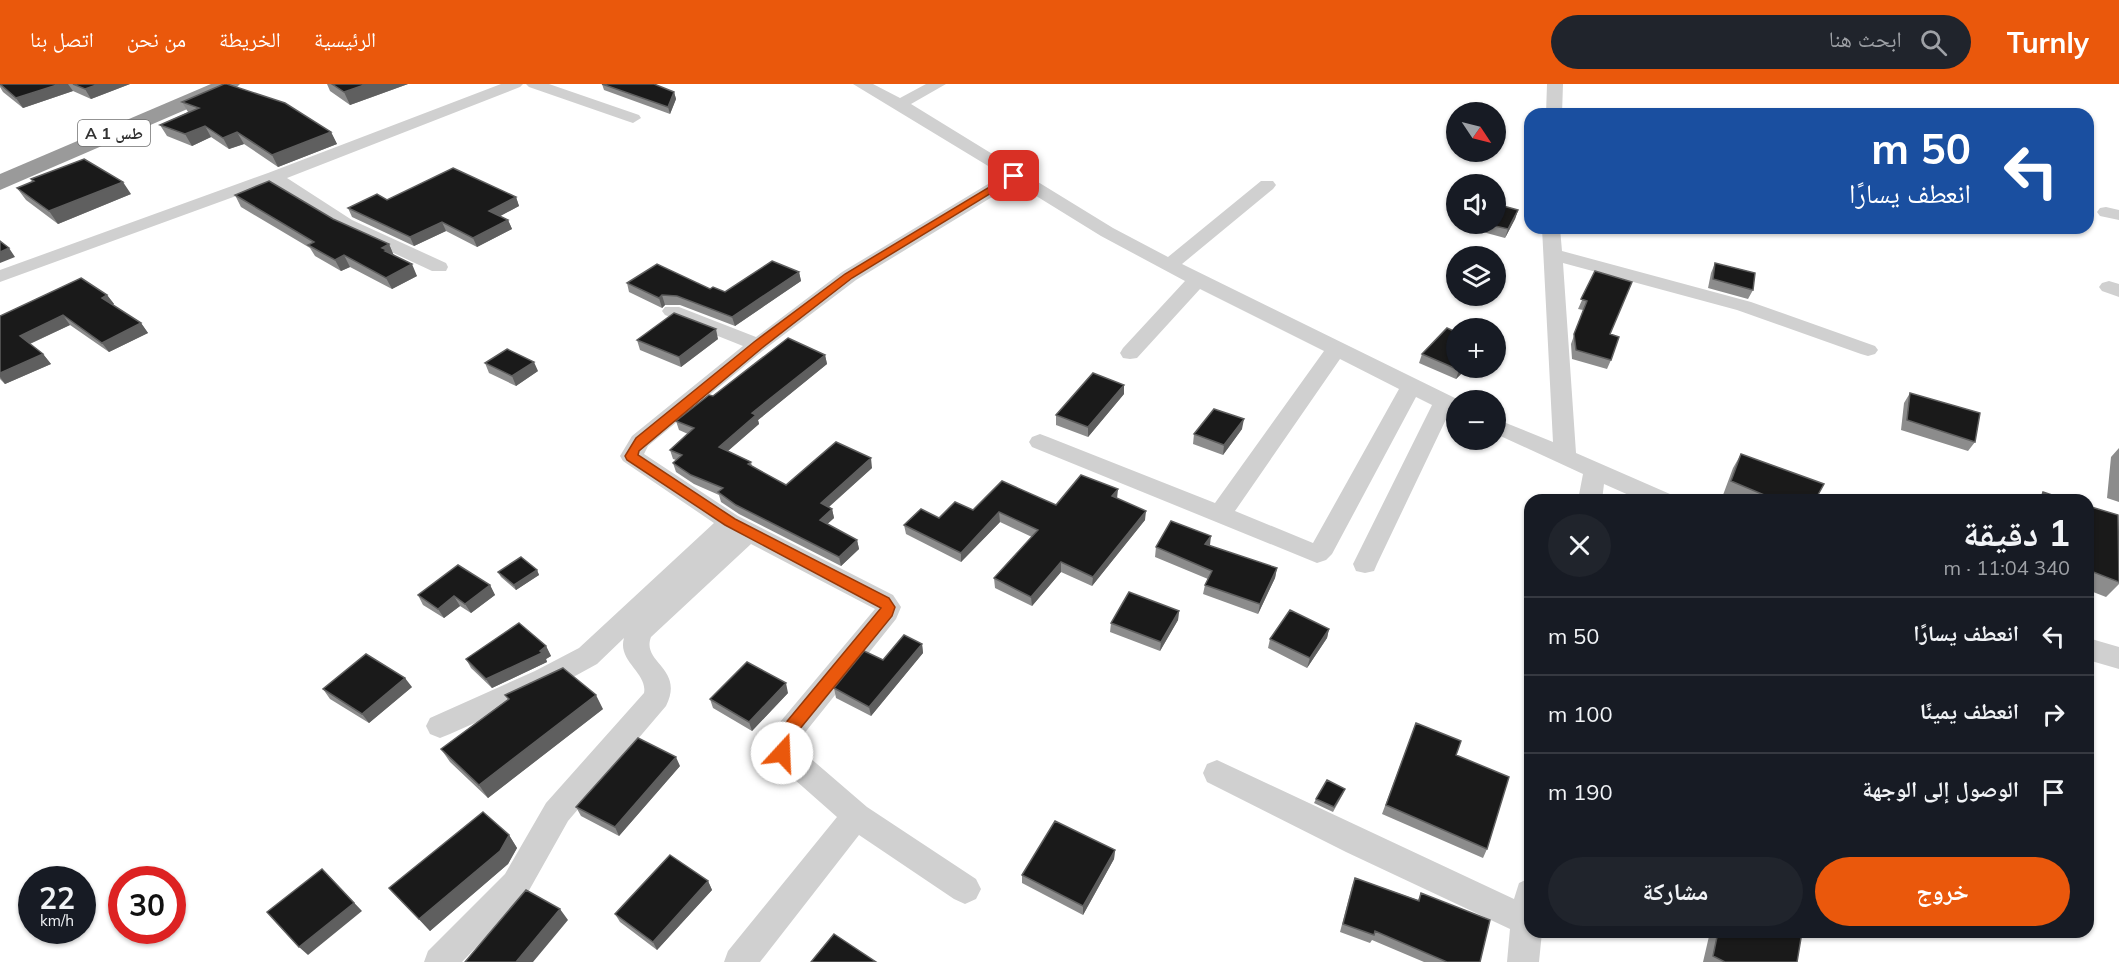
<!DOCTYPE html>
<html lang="ar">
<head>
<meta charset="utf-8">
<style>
  :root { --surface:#171b24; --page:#20242c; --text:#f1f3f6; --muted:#9ea1a6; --line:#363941; --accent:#ea580c }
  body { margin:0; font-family:Mulish,"Noto Naskh Arabic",sans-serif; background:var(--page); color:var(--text); direction:rtl; height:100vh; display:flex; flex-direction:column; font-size:22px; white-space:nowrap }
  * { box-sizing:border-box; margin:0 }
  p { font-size:20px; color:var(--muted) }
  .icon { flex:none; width:33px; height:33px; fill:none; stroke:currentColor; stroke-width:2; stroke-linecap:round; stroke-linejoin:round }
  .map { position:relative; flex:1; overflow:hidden; direction:ltr }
  .panel { position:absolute; left:1524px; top:410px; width:570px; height:444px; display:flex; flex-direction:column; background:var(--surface); border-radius:18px; box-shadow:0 2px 4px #0004; direction:rtl }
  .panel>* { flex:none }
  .top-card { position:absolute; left:1524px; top:24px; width:570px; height:126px; border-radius:18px; box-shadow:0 2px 4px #0004; direction:rtl; background:#1a4fa0; color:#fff; overflow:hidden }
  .needle { width:39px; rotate:125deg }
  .controls { position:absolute; left:1446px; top:18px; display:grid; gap:12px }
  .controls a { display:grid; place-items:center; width:60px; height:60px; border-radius:50%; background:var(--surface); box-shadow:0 2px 4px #0004; font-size:30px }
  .speed { position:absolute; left:18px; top:782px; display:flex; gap:12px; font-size:30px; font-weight:700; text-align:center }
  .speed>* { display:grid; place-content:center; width:78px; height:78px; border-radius:50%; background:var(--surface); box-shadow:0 2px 4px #0004; line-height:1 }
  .speed small { font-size:15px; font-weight:400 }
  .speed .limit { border:9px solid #d22; background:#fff; color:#111 }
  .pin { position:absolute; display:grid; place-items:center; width:51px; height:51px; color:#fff; margin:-26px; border-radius:12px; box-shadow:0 3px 9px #0006 }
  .me { position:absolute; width:66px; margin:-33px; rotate:20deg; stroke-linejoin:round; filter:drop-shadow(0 0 4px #0008) }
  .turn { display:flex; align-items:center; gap:21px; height:126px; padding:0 24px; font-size:27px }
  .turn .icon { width:78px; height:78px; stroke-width:2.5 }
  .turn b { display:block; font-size:42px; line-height:51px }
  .round { display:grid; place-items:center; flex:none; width:63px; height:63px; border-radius:32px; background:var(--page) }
  .headline { display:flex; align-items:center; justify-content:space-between; height:102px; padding:0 24px }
  h1 { font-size:36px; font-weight:700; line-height:45px }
  .primary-button { display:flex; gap:12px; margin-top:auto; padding:12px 24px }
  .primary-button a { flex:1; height:69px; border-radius:36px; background:var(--accent); color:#fff; font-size:24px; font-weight:700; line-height:69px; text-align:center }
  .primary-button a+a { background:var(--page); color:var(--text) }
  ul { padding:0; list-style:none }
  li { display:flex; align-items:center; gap:18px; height:78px; padding:0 24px; border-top:2px solid var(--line) }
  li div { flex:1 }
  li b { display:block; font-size:22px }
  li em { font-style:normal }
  header { display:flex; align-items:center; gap:36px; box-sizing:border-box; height:84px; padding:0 30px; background:var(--accent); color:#fff }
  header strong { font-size:28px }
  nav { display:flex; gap:33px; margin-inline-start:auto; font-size:21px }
  .search { width:420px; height:54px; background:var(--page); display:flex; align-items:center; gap:15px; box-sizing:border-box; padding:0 21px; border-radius:33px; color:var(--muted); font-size:22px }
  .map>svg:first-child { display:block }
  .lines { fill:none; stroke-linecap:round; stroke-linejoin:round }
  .street { fill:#d0d0d0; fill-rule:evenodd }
  .highway { fill:#9a9a9a; fill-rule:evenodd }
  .wall { fill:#8c8c8c }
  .shaded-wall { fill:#5f5f5f }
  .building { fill:#1a1a1a; stroke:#5f5f5f; stroke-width:1.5 }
  .route { fill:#ea580c; stroke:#983908; stroke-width:1.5 }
  .labels { text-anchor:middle; stroke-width:6; stroke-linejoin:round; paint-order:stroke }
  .shield { fill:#fff; stroke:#707070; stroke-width:1.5 }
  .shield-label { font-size:16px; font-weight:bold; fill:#333 }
</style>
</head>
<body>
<header>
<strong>Turnly</strong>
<div class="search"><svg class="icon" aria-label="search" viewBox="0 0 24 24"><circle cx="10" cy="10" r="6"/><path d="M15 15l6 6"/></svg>ابحث هنا</div>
<nav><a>الرئيسية</a><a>الخريطة</a><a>من نحن</a><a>اتصل بنا</a></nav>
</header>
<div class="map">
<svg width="2119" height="878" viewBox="0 0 2119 878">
  <rect width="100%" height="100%" fill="#fff"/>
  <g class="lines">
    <path class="street" d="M501,0H523L520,3L287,94L352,136L446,179L448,183L446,187H432L340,144L272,99L0,198V186L268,89Z
      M526,0H549L639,31L641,34L633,39L627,37L529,3Z
      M853,0H873L900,14L926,0H946L911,20L1113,144L1168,173L1261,97H1273L1276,101L1273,105L1182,180L1459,316H1456V331L1449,329L1377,480L1374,487L1365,489L1356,487L1353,480L1432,321L1416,313L1332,470L1326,476L1317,479L1032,363L1029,358L1032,353L1040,350L1048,353L1215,419L1324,267L1200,205L1137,274L1130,275L1123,274L1120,269L1123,264L1185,197L1101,152L1015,99L856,196L765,265L648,362L644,370L738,432L893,511L901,523L896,535L795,661L867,723L976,795L981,805L976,815L965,820L954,815L859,751L760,878H724L728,867L837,733L769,673L765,664L775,644L875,525L751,460L651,553C641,579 685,584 666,622L568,737L527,810L462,878H424L428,867L505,790L546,719L644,609C648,589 617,577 624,554L597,580L555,603L450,650L440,654L430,650L426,642L430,634L535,587L579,564L714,439L623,377L620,372L632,352L743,262L665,231L662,227L665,223H679L756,253L842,188L1003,91ZM1340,275L1399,305L1313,459L1235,427Z
      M1547,0H1563L1562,30H1546Z
      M2106,123L2119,126V136L2100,132L2097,128L2100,124Z
      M1542,144H1560L1562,167L1751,218L1875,262L1878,266L1875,270L1868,272L1861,270L1737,226L1563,179L1576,369L1670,410L1673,416H1640L1604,400L1602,416H1578L1583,390L1496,350V335L1553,358Z
      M2109,197L2119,200V213L2102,207L2099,203L2102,199Z
      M2088,554L2119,563V585L2088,576Z
      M1217,676L1514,815L1519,799L1530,794V848H1542L1539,878H1507L1510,845L1346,768L1207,698L1203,689L1207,680Z"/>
    <path class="highway" d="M211,0H240L236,4L0,106V90Z"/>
  </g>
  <path class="wall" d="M0,0H130L91,15L73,7L23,24L3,8L0,3Z
    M327,0H408L350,21L330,7Z
    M602,0L674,8L676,15L670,30L604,6Z
    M182,18L331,48L337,60L278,83L244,60L229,65L211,53L192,62L167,52L160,41L188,28Z
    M31,95L131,110L58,140L26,116L17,104L32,98Z
    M235,111L333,135L389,160L394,172L417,192L392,205L350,183L341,187L315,172L310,164L241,123Z
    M516,113L519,122L500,132L508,136L512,145L477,163L446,147L414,162L352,133L348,124L387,116Z
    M1518,126L1515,135L1505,154L1468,144L1469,140H1496Z
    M1715,179L1753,206L1748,215L1708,204L1711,189Z
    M1595,187L1610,250L1611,276L1607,285L1572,275L1571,260L1583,226L1578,225Z
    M799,188L801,197L735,242L680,221H665L662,224L629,208L627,199L710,205L725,208Z
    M107,211L114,220L113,221L141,239L148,249L109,268L70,241L30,260L43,270L51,280L5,300L0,295V232Z
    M718,255L681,283L640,266L637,256Z
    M1422,270L1456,284H1467L1456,295L1419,279Z
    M825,271L827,280L758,336L759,340L728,367L751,378L752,382L786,401L872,384L829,423L832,425L834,434L827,440L857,456L859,465L841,482L739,430L721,418L719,411L694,400L676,388L673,379L676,376L673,375L670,366L688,350L679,346L676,337L713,312Z
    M485,279L538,287L516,302L489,289Z
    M1910,309L1975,358L1968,367L1901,346L1904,319Z
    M1124,310L1088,353L1056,341V331Z
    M1242,345L1223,371L1193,360L1194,350Z
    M2119,364V418L2107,414L2111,373Z
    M1741,370L1815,416H1735L1723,411L1733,384Z
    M2043,408L2067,416H2037Z
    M1117,415L1145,436L1092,502L1061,488L1032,522L995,504L994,494L1032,453L1000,438L961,478L906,450L904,441L973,426L1056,421Z
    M2088,422L2119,463V500L2106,513L2088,506Z
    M1209,462L1277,484L1275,494L1258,530L1203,510L1205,501L1208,495L1155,473L1156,463Z
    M537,486L539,491L516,506L501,493L498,488Z
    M490,501L495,511L471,529L460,522L444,534L423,521L418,511Z
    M1179,527L1178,536L1160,567L1110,548L1111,539Z
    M1329,545L1327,554L1307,584L1268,564L1270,555Z
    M922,560L923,569L871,632L836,614L834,604L883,576Z
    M546,562L551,572L546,575L547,578L492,604L471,584L466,575Z
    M412,603L369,639L330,615L323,605Z
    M788,609L752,647L713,624L710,615Z
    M505,611L603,625L488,714L450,678L441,665L508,615Z
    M1416,639L1487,765L1483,774L1382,730Z
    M680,682L619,752L581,732L576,723Z
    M1345,705L1343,710L1333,728L1314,719L1316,715Z
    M509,751L517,764L508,780L430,847L389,804Z
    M1115,766L1114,775L1083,831L1022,799V791Z
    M1355,794L1418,816L1421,809L1480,878H1424L1372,856L1370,859L1340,848L1352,802Z
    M708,797L712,806L657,866L620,838L615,830Z
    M1710,848H1802L1797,878H1703Z"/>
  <path class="shaded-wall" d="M60,0H68L73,7L23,24L16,14Z
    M99,0H130L91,15L85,5Z
    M367,0H408L350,21L344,8Z
    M674,8L676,15L670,30L668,23Z
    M205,42L211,53L192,62L185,50Z
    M237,48L244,60L229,65L223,54Z
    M331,48L337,60L278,83L272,71Z
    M123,98L131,110L58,140L49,127Z
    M516,113L519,122L493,136L489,127Z
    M1518,126L1515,135L1505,154L1508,145Z
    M508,136L512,145L477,163L473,154Z
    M442,138L446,147L414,162L410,153Z
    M389,160L394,172L388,175L382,164Z
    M9,164L15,173L0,179V168Z
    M344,171L350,183L341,187L335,176Z
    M412,180L417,192L392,205L386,194Z
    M799,188L801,197L735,242L732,233Z
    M107,211L114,220L108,223L102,214Z
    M662,211L665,221L662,224L659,214Z
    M63,231L70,241L27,261L20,252Z
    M141,239L148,249L109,268L102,259Z
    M716,245L718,255L681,283L679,273Z
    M43,270L51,280L5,300L0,293V289Z
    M825,271L827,280L758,336L759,340L722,372L719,363L752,329Z
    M534,278L538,287L516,302L512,292Z
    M1461,284H1467L1456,295L1459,286Z
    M1124,301V310L1088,353V343Z
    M1244,335L1242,345L1223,371L1224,361Z
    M871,374L872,384L823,428L821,419Z
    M1118,405L1117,415L1112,412Z
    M832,425L834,434L822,445L820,436Z
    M1146,427L1145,436L1092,502L1093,493Z
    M999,428L1000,438L961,478V469Z
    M1211,452L1210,461L1204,470L1205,460Z
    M857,456L859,465L841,482L839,473Z
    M1061,478V488L1032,522L1031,513Z
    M1277,484L1275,494L1258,530L1260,520Z
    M537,486L539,491L516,506L514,501Z
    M490,501L495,511L471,529L465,520Z
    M454,512L460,522L444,534L438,525Z
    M1179,527L1178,536L1160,567L1161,558Z
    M1329,545L1327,554L1307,584L1310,574Z
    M922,560L923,569L871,632L869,623Z
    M546,562L551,572L546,575L547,578L492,604L486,595L540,567Z
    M405,594L412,603L369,639L362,630Z
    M786,599L788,609L752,647L749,638Z
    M596,611L603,625L488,714L479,701Z
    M676,673L680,682L619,752L615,743Z
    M509,751L517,764L508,780L430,847L419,835Z
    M1115,766L1114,775L1083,831V822Z
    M322,785L362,827L308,871L299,863Z
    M708,797L712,806L657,866L653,858Z
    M560,825L568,836L533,878H516Z"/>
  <path class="building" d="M0,0H60L16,14Z
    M73,0H99L85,5Z
    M224,0H227L285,19L331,48L272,71L237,48L223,54L205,42L185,50L160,41L199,24L182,18Z
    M332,0H367L344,8Z
    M602,0H654L674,8L668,23Z
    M84,75L123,98L49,127L17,104L34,97L31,95Z
    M453,84L516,113L489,127L508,136L473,154L442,138L410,153L348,124L377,110L387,116Z
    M269,97L333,135L389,160L382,164L387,166L385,167L412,180L386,194L344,171L335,176L308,161L314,158L235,111Z
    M1496,120L1518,126L1508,145L1486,140H1496Z
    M0,157L9,164L0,168Z
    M772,177L799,188L732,233L677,212L662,211L659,214L627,199L657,180L710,205L713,203L725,208Z
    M1715,179L1755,189L1753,206L1713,195Z
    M1595,187L1632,198L1610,250L1619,253L1611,276L1576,266L1574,250L1587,217L1581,215Z
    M81,194L107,211L102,214L141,239L102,259L63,231L20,252L43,270L0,289V232Z
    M674,229L716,245L679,273L637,256Z
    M1447,244L1456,248V284H1461L1459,286L1422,270Z
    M788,254L825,271L752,329L756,331L719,363L751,378L748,380L786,401L836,358L871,374L821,419L832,425L820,436L857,456L839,473L736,421L718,408L723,404L691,391L673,379L682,371L670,366L694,344L676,337L709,311L713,312Z
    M507,265L534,278L512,292L485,279Z
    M1093,289L1124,301L1088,343L1056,331Z
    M1910,309L1980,329L1975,358L1907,336Z
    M1214,325L1244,335L1224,361L1194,350Z
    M1741,370L1824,400L1815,416H1776L1731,397Z
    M1081,391L1118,405L1112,412L1146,427L1093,493L1061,478L1031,513L994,494L1038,446L999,428L961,469L904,441L921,425L939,434L955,418L973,426L1002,397L1056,421Z
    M2043,408L2067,416H2041Z
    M2088,422L2118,431L2119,498L2088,486Z
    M1171,437L1211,452L1205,460L1277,484L1260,520L1205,501L1212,487L1156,463Z
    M521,473L537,486L514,501L498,488Z
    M458,481L490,501L465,520L454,512L438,525L418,511Z
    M1129,508L1179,527L1161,558L1111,539Z
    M1290,526L1329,545L1310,574L1270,555Z
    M519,539L546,562L540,567L542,569L486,595L466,575Z
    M904,551L922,560L869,623L834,604L864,567L883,576Z
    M366,570L405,594L362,630L323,605Z
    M747,578L786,599L749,638L710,615Z
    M563,584L596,611L479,701L441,665L509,615L505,611Z
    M1416,639L1461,657L1456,671L1509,693L1487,765L1386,721Z
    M638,654L676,673L615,743L576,723Z
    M1327,696L1345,705L1334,723L1316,715Z
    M483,728L509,751L500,767L419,835L389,804Z
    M1055,737L1115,766L1083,822L1022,791Z
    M670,771L708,797L653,858L615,830Z
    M322,785L354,819L299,863L267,828Z
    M1355,794L1419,817L1421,809L1490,836L1480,878H1447L1375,847L1374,851L1343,840Z
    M526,806L560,825L516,878H465Z
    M1718,848H1802L1797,878H1725L1713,872Z
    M834,850L876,878H811Z"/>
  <path class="route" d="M1011,90L1019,92L852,194L762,264L639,367L638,371L735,435L889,514L895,523L892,532L790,657L787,663L790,669L788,674C778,677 775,672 771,664L779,647L881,524L725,441L627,376L625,372L636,354L754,258L845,190Z"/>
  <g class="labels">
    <rect class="shield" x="78" y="36" width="72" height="26" rx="4.5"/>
    <g class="shield-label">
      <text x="114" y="55">A 1 طس</text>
    </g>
  </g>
</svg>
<div class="controls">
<a><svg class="needle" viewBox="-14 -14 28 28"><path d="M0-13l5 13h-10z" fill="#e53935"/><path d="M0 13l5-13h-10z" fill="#9ea1a6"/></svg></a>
<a><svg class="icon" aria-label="sound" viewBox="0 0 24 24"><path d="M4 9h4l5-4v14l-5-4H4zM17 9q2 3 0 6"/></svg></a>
<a><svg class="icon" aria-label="layers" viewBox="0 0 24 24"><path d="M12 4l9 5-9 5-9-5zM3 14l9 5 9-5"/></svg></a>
<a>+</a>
<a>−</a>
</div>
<div class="speed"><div>22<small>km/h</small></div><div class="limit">30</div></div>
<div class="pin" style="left:1014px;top:92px;background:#d93025"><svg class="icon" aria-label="arrive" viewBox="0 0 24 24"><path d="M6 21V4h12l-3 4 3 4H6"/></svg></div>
<svg class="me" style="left:782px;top:669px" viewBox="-20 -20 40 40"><circle r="19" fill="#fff"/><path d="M0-13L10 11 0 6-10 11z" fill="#ea580c"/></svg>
<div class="top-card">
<div class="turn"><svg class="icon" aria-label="left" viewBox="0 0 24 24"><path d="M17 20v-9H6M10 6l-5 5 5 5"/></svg><div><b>50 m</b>انعطف يسارًا</div></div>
</div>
<section class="panel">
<div class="headline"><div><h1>1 دقيقة</h1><p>340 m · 11:04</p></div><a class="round"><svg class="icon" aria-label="close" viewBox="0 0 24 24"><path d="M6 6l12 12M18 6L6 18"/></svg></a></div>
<ul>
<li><svg class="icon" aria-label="left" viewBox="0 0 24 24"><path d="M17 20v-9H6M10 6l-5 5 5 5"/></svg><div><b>انعطف يسارًا</b></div><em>50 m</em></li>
<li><svg class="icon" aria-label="right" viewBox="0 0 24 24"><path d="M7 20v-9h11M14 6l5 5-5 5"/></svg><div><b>انعطف يمينًا</b></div><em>100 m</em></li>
<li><svg class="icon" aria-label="arrive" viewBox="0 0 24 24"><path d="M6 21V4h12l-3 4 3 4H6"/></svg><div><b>الوصول إلى الوجهة</b></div><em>190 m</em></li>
</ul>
<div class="primary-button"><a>خروج</a><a>مشاركة</a></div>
</section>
</div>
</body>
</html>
